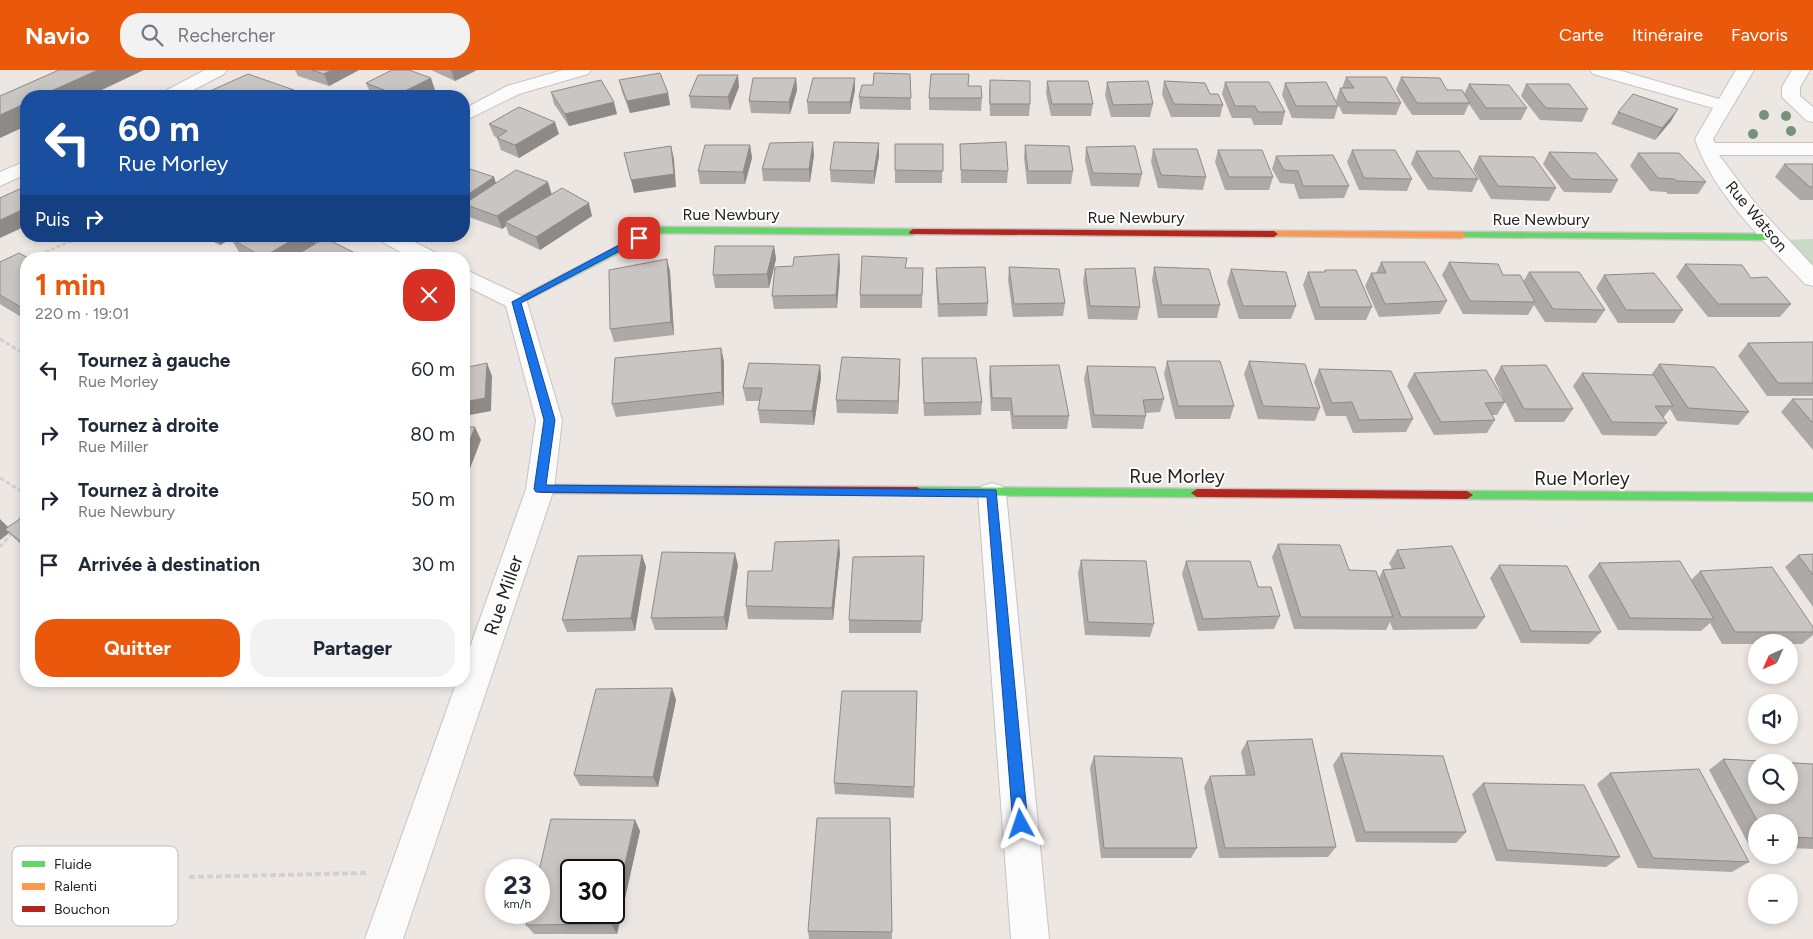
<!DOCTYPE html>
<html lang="fr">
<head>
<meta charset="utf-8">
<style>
  :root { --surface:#fff; --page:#f2f2f3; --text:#1f2937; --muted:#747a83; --accent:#ea580c }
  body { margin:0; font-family:Figtree,sans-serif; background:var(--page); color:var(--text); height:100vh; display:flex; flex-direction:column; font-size:19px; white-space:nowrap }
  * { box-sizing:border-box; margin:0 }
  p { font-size:16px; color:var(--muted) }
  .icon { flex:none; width:28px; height:28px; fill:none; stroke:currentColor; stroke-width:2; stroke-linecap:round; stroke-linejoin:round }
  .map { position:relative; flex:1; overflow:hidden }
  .panel { position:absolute; left:20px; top:182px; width:450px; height:435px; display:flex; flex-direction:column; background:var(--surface); border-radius:20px; box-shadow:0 2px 8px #0003 }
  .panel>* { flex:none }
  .top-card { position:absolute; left:20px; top:20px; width:450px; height:152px; border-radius:20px; box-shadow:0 2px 8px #0003; background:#1a4fa0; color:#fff; overflow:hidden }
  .needle { width:32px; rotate:225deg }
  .fabs { position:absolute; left:1748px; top:564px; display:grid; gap:10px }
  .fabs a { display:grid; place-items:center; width:50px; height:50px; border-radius:50%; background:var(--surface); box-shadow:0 2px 8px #0003; font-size:25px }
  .speed { position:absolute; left:485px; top:789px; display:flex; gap:10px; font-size:25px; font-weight:700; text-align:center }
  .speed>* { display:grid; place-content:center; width:65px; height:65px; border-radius:50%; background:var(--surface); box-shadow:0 2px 8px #0003; line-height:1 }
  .speed small { font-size:12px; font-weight:400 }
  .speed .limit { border:2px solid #111; border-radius:8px; background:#fff; color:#111 }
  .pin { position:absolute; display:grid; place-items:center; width:42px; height:42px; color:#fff; margin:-21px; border-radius:10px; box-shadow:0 2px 8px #0006 }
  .me { position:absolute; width:55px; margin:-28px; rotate:355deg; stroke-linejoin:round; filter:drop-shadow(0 0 4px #0008) }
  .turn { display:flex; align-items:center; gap:18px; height:105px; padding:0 15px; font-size:22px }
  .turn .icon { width:65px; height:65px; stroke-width:2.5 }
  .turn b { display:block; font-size:35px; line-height:42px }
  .then { display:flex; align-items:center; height:48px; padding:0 15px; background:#0003; gap:10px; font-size:19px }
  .round { display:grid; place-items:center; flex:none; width:52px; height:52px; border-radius:20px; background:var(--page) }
  .headline { display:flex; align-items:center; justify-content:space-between; height:85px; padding:0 15px }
  h1 { font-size:30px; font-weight:700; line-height:38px; color:var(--accent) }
  .cta { display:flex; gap:10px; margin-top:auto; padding:10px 15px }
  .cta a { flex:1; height:58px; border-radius:20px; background:var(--accent); color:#fff; font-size:20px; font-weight:700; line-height:58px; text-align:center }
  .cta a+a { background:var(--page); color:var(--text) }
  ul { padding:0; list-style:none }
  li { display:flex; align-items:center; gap:15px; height:65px; padding:0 15px }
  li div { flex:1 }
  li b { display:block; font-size:19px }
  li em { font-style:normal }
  header { display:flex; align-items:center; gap:30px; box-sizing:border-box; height:70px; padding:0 25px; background:var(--accent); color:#fff }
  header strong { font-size:24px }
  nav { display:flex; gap:28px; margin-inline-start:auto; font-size:18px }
  .search { width:350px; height:45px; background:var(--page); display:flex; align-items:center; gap:12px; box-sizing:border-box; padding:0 18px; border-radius:20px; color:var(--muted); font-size:19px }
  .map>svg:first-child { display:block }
  .green { fill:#c9dac7 }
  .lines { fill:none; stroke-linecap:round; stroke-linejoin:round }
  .street-casing { stroke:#c7c3c0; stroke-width:2 }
  .fast-casing { stroke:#c7c3c0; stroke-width:3 }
  .slow-casing { stroke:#c7c3c0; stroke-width:3 }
  .jam-casing { stroke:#c7c3c0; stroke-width:3 }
  .path-far2 { stroke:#d2d1d0; stroke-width:2.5; stroke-dasharray:4 2; stroke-linecap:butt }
  .path-far1 { stroke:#d2d1d0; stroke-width:3; stroke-dasharray:4.5 2.5; stroke-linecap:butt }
  .path { stroke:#d2d1d0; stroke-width:4; stroke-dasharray:6 3; stroke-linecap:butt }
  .street { fill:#fcfbfb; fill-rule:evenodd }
  .fast { fill:#63d668; fill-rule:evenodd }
  .slow { fill:#ff974d; fill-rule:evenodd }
  .jam { fill:#b3261e; fill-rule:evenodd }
  .tree { fill:#769379 }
  .wall { fill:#ada9a7 }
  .shaded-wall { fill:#8d8a88 }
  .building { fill:#c9c5c2; stroke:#8d8a88; fill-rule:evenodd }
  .route { fill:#1a73e8; stroke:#114b97 }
  .labels { text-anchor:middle; stroke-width:4; stroke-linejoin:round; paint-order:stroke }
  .far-street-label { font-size:16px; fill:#272321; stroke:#fff }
  .street-label { font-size:19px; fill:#272321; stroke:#fff }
  .key { fill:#fff; stroke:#bebdbc; stroke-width:1 }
  .key-label { font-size:14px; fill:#272321 }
</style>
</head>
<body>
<header>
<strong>Navio</strong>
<div class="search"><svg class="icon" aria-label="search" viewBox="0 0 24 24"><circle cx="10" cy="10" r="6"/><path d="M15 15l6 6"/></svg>Rechercher</div>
<nav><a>Carte</a><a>Itinéraire</a><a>Favoris</a></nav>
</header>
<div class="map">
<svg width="1813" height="869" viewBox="0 0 1813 869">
  <rect width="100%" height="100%" fill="#ece7e3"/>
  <path class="green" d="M1813,169V211L1774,170Z"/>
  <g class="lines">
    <defs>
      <path id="street" d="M205,0H227L224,4L182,26H160L163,22Z
        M563,0H591L588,4L519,24L464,51V39L507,16Z
        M1590,0H1618L1719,29L1736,0H1754L1713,69L1715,73H1813V85H1719L1758,137L1813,196V216L1805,214C1765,172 1713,124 1695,69L1713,38L1593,4Z
        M1792,0H1810L1800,17V26L1813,37V52L1807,51L1782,27V17Z
        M26,91V104L0,116V102Z
        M376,166H403L438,184L441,189H413L379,170Z
        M464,199L524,227L527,232L562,350L554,419L403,869H365L457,611H464V594L526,419L536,350L506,236L464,215Z
        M992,413L1002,416L1006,423L1049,869H1011L978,423L982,416Z"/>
      <path id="fast" d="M655,157L913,159L917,162L913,165L657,163L519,234L516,235L511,232Z
        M1462,162L1774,164L1778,167L1774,170L1459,167V163Z
        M917,417L1197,419L1203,423L1197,427L917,425L911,421Z
        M1467,421L1813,423V431L1467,429L1461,425Z"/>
      <path id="slow" d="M1274,161L1462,162L1466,165L1462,168L1271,166V162Z"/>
      <path id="jam" d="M913,159L1274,161L1278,164L1274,167L910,164L909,162Z
        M540,415L917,417L923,421L917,425L540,423L534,419Z
        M1197,419L1467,421L1473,425L1467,429L1197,427L1191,423Z"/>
    </defs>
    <use href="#street" class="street-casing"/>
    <use href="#fast" class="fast-casing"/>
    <use href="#slow" class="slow-casing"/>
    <use href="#jam" class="jam-casing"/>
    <path class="path-far2" d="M29,189L76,169"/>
    <path class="path-far1" d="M0,269L26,285
      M0,408L26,424
      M19,451L26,433
      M0,477L12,463"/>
    <path class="path" d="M189,807L366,803"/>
    <use href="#street" class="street"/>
    <use href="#fast" class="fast"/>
    <use href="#slow" class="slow"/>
    <use href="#jam" class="jam"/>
  </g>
  <g class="tree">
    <circle cx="1764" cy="45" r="5"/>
    <circle cx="1786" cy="46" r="5"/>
    <circle cx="1791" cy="61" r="5"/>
    <circle cx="1753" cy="64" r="5"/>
  </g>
  <path class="wall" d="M295,0H359L329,16L298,6Z
    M431,0H477L455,11Z
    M910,4L911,40L860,39L859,27L873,15Z
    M1346,7L1401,33L1396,45L1343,44L1336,31L1340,18H1342Z
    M1401,7L1464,24L1469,14L1527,38L1521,50H1480L1469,34L1464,45H1412L1396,20Z
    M796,8L797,20L790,44L751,43L749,31Z
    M619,10L668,23L670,35L630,43L622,22Z
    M990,10L1030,34L1029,46H990L989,22Z
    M1047,11L1093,34L1091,46H1051L1046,23Z
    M1164,11L1223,35L1220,47H1171L1162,24Z
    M1107,12L1153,34L1150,47H1111L1105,25Z
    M1225,12L1285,42L1282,55H1254L1251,48H1232L1222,24Z
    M366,13L435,20L423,26H373L371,25Z
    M1285,13L1338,36L1334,49L1292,48L1282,25Z
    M1526,14L1588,39L1582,52L1540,50L1521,26Z
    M968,16L982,28L981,41L929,40V28Z
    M739,17L730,40L691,38L689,26Z
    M855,20L850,44H808L807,32Z
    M551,22L617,44L569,56L554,34Z
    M1618,42L1671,51L1655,70L1611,54Z
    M489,54L559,64L519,88L501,80L497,68L494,66Z
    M879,73V86L874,114L831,112L830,100Z
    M895,74H943L942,113H895Z
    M960,74L1008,101L1007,113H961Z
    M750,75L752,88L745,114H700L698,101Z
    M1025,75L1073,101L1071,114H1027L1024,88Z
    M1086,77L1142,104L1139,117L1091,116L1085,90Z
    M1153,79L1206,107L1203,120L1158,118L1151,92Z
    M1218,80L1273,107L1269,120H1225L1215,92Z
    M1352,80L1412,109L1407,121L1359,120L1347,92Z
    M1416,81L1478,109L1472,122L1428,120L1411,94Z
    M1549,82L1618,110L1611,123L1564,122L1543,94Z
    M1638,83L1706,112L1698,124H1668L1666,122L1650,121L1630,96Z
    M814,85L810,112L763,111L762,99Z
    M1276,86L1349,116L1344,128L1299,129L1294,114L1280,113L1272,99Z
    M1479,86L1556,118L1549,131L1491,129L1473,99Z
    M1784,94H1813V130H1800L1775,107Z
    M464,97L494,107L496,114L552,124L592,146L540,180L509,165L506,156L502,159L469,147L466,141L464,143Z
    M200,166H312L316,173L289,189H250L239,182L231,169L236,166L220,175Z
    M774,176L776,189L769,218H715L713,205Z
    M839,184L840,197L837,238L774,239L772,226L793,196Z
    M26,189V250L0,234V192Z
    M667,189L670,202L674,265L614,272L610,259Z
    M1381,192L1447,231L1440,244L1379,247L1365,216L1371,203H1376Z
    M1449,192L1503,205L1523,212L1529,202L1605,240L1596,253L1545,252L1534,235L1528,245L1463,244L1442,205Z
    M1685,194L1751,208L1791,234L1780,247H1708L1676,207Z
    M1009,197L1065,233L1063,246L1013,247L1008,210Z
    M1154,197L1220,235L1217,248H1158L1152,210Z
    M923,198L922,238H860V225Z
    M936,198L988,233L987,246L938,247L936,211Z
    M1085,199L1140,237L1137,250L1088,249L1083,212Z
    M1231,199L1296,236L1291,249H1239L1227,212Z
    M1325,200L1372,237L1366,250H1315L1303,215L1308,202H1324Z
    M1604,205L1683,240L1674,253H1618L1596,218Z
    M1813,272V326H1767L1738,286L1748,273Z
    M721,278L724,292V335L616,347L612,334Z
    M922,288L982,332L981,345L924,346L922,301Z
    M1167,291L1234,336L1230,349H1175L1164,304Z
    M1249,291L1320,338L1315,351L1258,349L1244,304Z
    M1659,294L1749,342L1738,355L1677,351L1670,339L1663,348L1667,353L1656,366L1602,365L1573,316L1582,303L1651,305Z
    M820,295L821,308L814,355L760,353L758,340L760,331H746L743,318Z
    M990,296L1069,346L1067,359H1012L1010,341H991L989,309Z
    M1087,296L1164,329L1160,342L1146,343V346L1143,359L1092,358L1084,309Z
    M1501,296L1573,339L1564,352H1515L1494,309Z
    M1319,299L1413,349L1406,362L1353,363L1346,346H1326L1314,312Z
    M900,302L898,344L837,343L836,330Z
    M1414,303L1505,332L1497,345H1492L1495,350L1487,363L1434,365L1407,316Z
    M1792,329H1813V380L1781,342Z
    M26,445V479L9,463L0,470L8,457Z
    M1278,474L1349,500L1379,508L1383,500L1392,499L1389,493L1397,480L1485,547L1476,559L1393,560L1390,552L1386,560L1294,559L1272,487Z
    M840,483L833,550L748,549L746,536L772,501Z
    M1813,484V537L1785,497L1798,485Z
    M642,485L646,497L635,561L567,562L562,550Z
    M924,486L921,563H849V550Z
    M1081,490L1154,554L1150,567L1085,565L1078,503Z
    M1186,491L1258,517L1280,546L1274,559L1198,561L1182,504Z
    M1599,493L1691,510L1700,501L1813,557V565L1802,574H1789V572H1756V574H1722L1710,553L1701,561L1618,560L1588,506Z
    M738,495L727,560H655L651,548Z
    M1499,495L1601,562L1589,574L1521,573L1490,508Z
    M672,618L676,630L658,717L580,716L574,705Z
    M917,621L914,728L835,724L834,713Z
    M1247,671L1336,777L1328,787L1219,788L1204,717L1210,706H1246L1241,682Z
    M1341,683L1466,762L1456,773L1356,772L1333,695Z
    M1094,686L1197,778L1191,788H1101L1090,698Z
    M1723,689L1813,694V779L1789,778V752H1756V777H1750L1709,700Z
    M1610,703L1749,792L1732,802L1638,798L1597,714Z
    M1483,713L1620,787L1606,797L1496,791L1472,724Z
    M890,748L892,869H809L808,861Z
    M635,750L640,761L617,864H534L526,855Z"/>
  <path class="shaded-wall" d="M98,0H144L89,26H40Z
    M331,0H359L329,16L324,4Z
    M451,0H477L455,11Z
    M738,5L739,17L730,40L728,27Z
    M431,8L435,20L423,26H397V25Z
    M796,8L797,20L790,44L789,32Z
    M855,8V20L850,44V32Z
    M294,20L297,26H281Z
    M668,23L670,35L630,43L627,31Z
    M614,32L617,44L569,56L565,44Z
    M26,33V56L0,68V45Z
    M1678,39L1671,51L1655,70L1662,58Z
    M555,52L559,64L519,88L515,75Z
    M813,72L814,85L810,112L809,99Z
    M879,73V86L874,114V101Z
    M750,75L752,88L745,114L743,102Z
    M671,76L674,89L676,117L634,123L631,110Z
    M494,107L498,120L464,134V127Z
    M548,112L552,125L505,152L506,156L502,159L497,146Z
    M589,133L592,146L540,180L536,167Z
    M464,135L466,141L464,143Z
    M26,138V156L0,168V150Z
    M215,166H236L220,175Z
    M299,166H312L316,174L289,189H264L263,187Z
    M774,176L776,189L769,218L767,204Z
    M839,184L840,197L837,238L836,225Z
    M667,189L670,202L674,265L671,252Z
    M464,272L468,282L464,283Z
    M721,278L724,292V335L722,322Z
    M900,289V302L898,344V331Z
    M487,293L492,306L491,341L464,346V332Z
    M820,295L821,308L814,355L812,341Z
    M475,357L481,370L464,414V385Z
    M0,449L12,461L5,459L9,463L0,470Z
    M839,470L840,483L833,550L832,538Z
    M735,483L738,495L727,560L724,547Z
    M642,485L646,497L635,561L631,548Z
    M672,618L676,630L658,717L653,707Z
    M635,750L640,761L617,864L611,854Z"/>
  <path class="building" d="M59,0H98L40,26H26V33L0,45V26Z
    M312,0H331L324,4Z
    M392,0H409L431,8L397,25L366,13Z
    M660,3L668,23L627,31L619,10Z
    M874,3L910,4L911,28L859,27L862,15H873Z
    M248,4L294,20L281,26H199Z
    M931,4H969L968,16H981L982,28H929Z
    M698,5H738L728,27L689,26Z
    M1346,7H1386L1401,33L1347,32L1340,18H1354Z
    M1401,7L1440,8L1447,20H1462L1470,33H1417Z
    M753,8H796L789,32L749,31Z
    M813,8H855L850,32H807Z
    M601,10L614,32L565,44L551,22Z
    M990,10L1030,11V34H990Z
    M1047,11H1088L1093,34H1052Z
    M1148,11L1153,34L1113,35L1107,12Z
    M1164,11L1205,13L1210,24H1218L1223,35L1174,34Z
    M1225,12H1269L1285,42H1258L1255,36H1235Z
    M1326,12L1338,36H1296L1285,13Z
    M1469,14L1509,15L1527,38H1486Z
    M1526,14H1569L1588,39L1546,38Z
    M302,22L313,26H294Z
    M1633,24L1678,39L1662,58L1618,42Z
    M519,37L555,52L515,75L497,68L507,61L489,54Z
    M813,72L809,99H762L770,73Z
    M834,72L879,73L874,101L830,100Z
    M1006,72L1008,101L961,100L960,74Z
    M895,74H943V101L895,100Z
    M705,75H750L743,102L698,101Z
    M1025,75L1069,76L1073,101H1028Z
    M671,76L674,104L631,110L624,83Z
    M1135,76L1142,104L1093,103L1086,77Z
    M1153,79H1197L1206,107L1161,105Z
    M1218,80H1262L1273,107H1229Z
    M1352,80H1395L1412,109L1364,108Z
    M1416,81H1459L1478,109L1433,108Z
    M1549,82L1596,83L1618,110L1571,109Z
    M1638,83H1679L1706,112L1677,111L1674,109L1658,108Z
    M1333,85L1349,116H1303L1298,101L1284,100L1276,86Z
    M1479,86L1534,87L1556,118L1498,116Z
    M1784,94H1813V117H1810Z
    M464,97L494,107L464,127Z
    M516,100L548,112L497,146L464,134Z
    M26,116V138L0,150V128Z
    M562,118L589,133L536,167L505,152Z
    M236,166H299L263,187L231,169Z
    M325,168L367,189H290Z
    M715,176H774L767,204L713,205Z
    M19,183L30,189H26V240L0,225V192Z
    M839,184L836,225L772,226L775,197L793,196L794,187Z
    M862,186L907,188L905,198H923L922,225H860Z
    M667,189L671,252L610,259L609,200Z
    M1381,192H1425L1447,231L1385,234L1371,203H1386Z
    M1449,192L1498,194L1503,205H1520L1535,232L1470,231Z
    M1685,194L1742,195L1751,208L1767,207L1791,234H1718Z
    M985,197L988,233L939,234L936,198Z
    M1009,197L1059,199L1065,233L1014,234Z
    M1154,197L1209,199L1220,235H1162Z
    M1135,198L1140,237L1090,236L1085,199Z
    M1231,199L1286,202L1296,236H1243Z
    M1325,200H1356L1372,237H1320L1308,202H1325Z
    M1529,202H1579L1605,240L1553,239Z
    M1654,203L1683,240H1626L1604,205Z
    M1813,272V313H1778L1748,273Z
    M721,278L722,322L612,334L615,288Z
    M842,287L900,289L898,331L836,330Z
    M922,288H976L982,332L924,333Z
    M1167,291H1220L1234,336H1178Z
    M1249,291L1305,294L1320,338L1263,336Z
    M487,293L485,328L464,332V298Z
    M749,293L820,295L812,341L758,340L762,318H743Z
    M1659,294L1714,297L1749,342L1688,338Z
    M1059,295L1069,346H1013L1011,328H992L990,296Z
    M1546,295L1573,339H1524L1501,296Z
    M1087,296L1155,297L1164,329L1143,330L1146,346L1094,345Z
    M1319,299L1391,301L1413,349L1359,350L1352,332L1332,333Z
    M1486,300L1505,332L1485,333L1495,350L1441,352L1414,303Z
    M1582,303L1654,305L1673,336H1655L1667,353L1612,352Z
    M1792,329H1813V353Z
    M464,357H475L464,385Z
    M26,445V476L5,459Z
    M839,470L832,538L746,536L748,501H772L775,472Z
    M1278,474L1340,475L1349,500L1376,501L1393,547H1301Z
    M1452,476L1485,547H1401L1383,500L1405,498L1397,480Z
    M662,482L735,483L724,547L651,548Z
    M1813,484V505L1798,485Z
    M642,485L631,548L562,550L578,486Z
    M924,486L922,551L849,550L853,487Z
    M1081,490L1146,491L1154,554L1088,552Z
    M1186,491H1250L1258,517H1271L1280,546L1203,549Z
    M1680,491L1714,549L1630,548L1599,493Z
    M1499,495L1567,496L1601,562L1531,561Z
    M1772,497L1813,557V562H1735L1700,501Z
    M672,618L653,707L574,705L596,619Z
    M842,621H917L914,717L834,713Z
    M1312,669L1336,777L1225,778L1210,706L1255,705L1247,671Z
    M1341,683L1443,686L1466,762H1365Z
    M1094,686L1182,688L1197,778H1104Z
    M1723,689L1813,694V768L1789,767V752H1758ZM1756,692H1789V725H1756Z
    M1699,699L1749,792L1653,788L1610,703Z
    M1483,713L1584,715L1620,787L1507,780Z
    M817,748H890L892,862L808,861Z
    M551,749L635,750L614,842V800H571V842H614L611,854L526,855L529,842H539V801Z"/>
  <path class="route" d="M636,166L644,168L521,233L555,350L546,415L996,420L1028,754L1026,759L1021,761L1015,759L1013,754L987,427L536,422L534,419L544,350L512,232Z"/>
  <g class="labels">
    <g class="far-street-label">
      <text x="731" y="150">Rue Newbury</text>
      <text transform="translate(1757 146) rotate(50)" y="6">Rue Watson</text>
      <text x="1136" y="153">Rue Newbury</text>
      <text x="1541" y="155">Rue Newbury</text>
    </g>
    <g class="street-label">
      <text x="1177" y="413">Rue Morley</text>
      <text x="1582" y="415">Rue Morley</text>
      <text transform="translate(503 525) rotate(-71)" y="7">Rue Miller</text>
    </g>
  </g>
  <rect x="12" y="776" width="166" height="80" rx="8" class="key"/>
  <rect x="22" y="791" width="23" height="6" fill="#63d668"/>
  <rect x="22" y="813" width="23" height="7" fill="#ff974d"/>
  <rect x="22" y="836" width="23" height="6" fill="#b3261e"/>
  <g class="key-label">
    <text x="54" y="799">Fluide</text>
    <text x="54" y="821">Ralenti</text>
    <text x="54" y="844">Bouchon</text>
  </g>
</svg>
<div class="fabs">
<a><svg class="needle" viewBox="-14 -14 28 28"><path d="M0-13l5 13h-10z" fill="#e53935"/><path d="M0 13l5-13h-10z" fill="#747a83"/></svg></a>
<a><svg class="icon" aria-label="sound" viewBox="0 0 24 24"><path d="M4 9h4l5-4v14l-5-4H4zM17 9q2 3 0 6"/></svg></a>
<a><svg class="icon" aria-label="search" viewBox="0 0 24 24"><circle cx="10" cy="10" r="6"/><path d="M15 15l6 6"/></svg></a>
<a>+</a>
<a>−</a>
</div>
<div class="speed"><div>23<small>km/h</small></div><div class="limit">30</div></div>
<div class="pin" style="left:639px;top:168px;background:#d93025"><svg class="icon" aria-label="arrive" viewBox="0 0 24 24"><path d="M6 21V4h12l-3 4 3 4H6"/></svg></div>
<svg class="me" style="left:1021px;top:754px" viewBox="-20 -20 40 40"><path d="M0-17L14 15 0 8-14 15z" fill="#1a73e8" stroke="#fff" stroke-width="4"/></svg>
<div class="top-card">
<div class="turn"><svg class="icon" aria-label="left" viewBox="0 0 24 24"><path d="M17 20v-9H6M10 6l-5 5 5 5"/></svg><div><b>60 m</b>Rue Morley</div></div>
<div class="then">Puis<svg class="icon" aria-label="right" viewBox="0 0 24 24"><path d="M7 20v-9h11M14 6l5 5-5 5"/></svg></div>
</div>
<section class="panel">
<div class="headline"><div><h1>1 min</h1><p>220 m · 19:01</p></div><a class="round" style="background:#d93025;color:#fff"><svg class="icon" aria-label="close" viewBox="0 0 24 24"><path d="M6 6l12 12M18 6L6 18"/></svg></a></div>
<ul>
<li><svg class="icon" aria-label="left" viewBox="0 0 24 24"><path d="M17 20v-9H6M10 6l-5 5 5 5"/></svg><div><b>Tournez à gauche</b><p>Rue Morley</p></div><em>60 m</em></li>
<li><svg class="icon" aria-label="right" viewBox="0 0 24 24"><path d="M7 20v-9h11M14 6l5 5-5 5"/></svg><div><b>Tournez à droite</b><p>Rue Miller</p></div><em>80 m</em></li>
<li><svg class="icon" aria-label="right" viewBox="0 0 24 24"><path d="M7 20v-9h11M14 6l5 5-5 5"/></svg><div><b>Tournez à droite</b><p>Rue Newbury</p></div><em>50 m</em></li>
<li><svg class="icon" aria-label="arrive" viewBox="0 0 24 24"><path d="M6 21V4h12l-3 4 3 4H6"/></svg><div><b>Arrivée à destination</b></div><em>30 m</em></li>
</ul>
<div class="cta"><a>Quitter</a><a>Partager</a></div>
</section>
</div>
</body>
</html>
